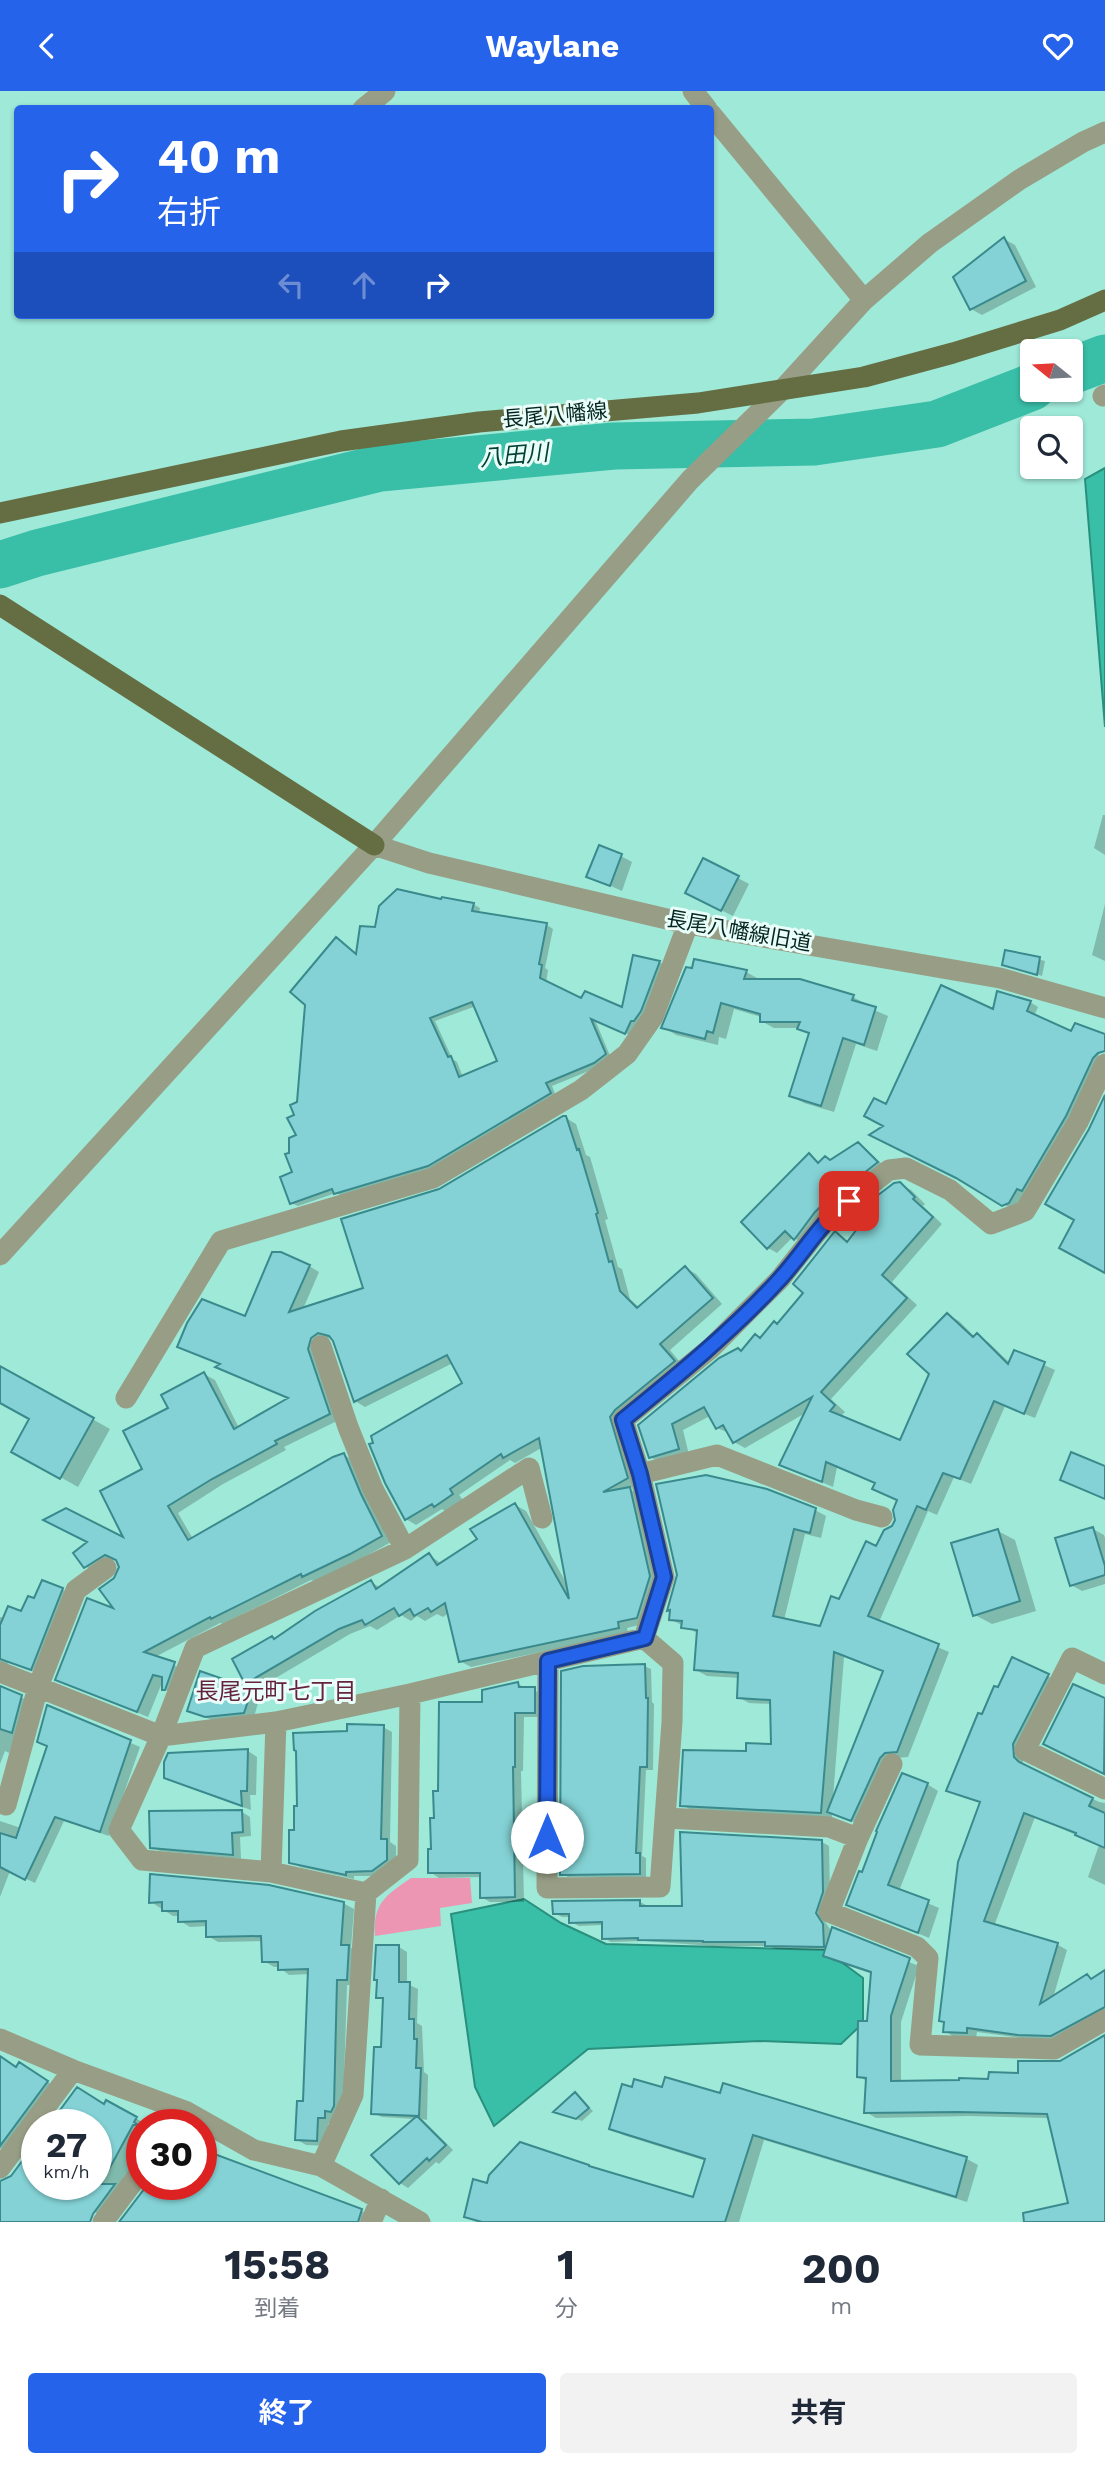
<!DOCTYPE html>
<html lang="ja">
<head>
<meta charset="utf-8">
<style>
  :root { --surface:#fff; --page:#f2f2f3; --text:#1f2937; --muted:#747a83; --accent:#2563eb }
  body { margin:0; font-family:"Work Sans","Noto Sans JP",sans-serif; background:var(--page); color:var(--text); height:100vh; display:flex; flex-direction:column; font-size:26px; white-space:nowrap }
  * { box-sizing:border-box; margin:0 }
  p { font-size:23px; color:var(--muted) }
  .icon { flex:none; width:38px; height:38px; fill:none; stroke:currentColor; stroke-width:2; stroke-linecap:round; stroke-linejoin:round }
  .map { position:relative; height:2131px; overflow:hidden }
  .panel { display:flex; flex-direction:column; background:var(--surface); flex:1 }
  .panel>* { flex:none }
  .hud { position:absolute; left:14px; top:14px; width:700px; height:214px; border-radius:7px; box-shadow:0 2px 5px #0004; background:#2563eb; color:#fff; overflow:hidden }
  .needle { width:46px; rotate:288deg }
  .controls { position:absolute; left:1020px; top:248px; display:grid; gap:14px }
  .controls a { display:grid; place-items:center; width:63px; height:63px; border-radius:7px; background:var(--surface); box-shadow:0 2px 5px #0004; font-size:35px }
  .speed { position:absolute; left:21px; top:2018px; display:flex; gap:14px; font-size:35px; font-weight:700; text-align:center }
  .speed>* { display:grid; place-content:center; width:91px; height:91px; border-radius:50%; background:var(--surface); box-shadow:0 2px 5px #0004; line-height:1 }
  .speed small { font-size:18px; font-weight:400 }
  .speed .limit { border:10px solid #d22; background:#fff; color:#111 }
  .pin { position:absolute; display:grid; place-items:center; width:60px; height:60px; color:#fff; margin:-30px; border-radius:14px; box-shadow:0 4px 10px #0006 }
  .me { position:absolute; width:77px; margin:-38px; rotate:0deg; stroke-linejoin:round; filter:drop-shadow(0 0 5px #0008) }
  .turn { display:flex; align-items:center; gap:24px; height:147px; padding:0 28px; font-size:32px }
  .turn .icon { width:91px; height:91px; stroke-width:2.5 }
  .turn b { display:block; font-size:49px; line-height:60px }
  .lanes { display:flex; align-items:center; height:66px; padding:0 28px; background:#0003; justify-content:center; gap:35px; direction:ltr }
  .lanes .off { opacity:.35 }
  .eta { display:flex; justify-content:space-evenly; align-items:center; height:119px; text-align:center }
  .eta b { font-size:42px; font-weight:700; line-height:49px }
  .button { display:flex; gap:14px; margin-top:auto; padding:14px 28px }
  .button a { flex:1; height:80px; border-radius:7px; background:var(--accent); color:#fff; font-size:28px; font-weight:700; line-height:80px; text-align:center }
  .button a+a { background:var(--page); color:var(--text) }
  header { display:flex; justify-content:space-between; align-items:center; height:91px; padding:0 28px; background:var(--accent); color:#fff; font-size:32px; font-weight:700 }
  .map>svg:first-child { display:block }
  .green { fill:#ed96b3 }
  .water { fill:#39bea7; stroke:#2a907e; stroke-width:2 }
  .shadow { fill:#0003; fill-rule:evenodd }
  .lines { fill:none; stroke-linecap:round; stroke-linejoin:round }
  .river { stroke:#39bea7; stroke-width:47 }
  .building { fill:#84d2d5; stroke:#3a8a8d; stroke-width:2; fill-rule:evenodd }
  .minor { stroke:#989e86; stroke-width:21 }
  .major { stroke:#656e42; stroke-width:21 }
  .route-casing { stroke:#184099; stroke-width:18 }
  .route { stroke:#2563eb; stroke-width:12 }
  .labels { text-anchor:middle; stroke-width:6; stroke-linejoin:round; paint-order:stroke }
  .street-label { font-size:21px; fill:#062520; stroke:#e9fef9 }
  .water-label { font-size:23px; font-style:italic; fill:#034036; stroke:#e9fef9 }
  .neighbourhood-label { font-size:23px; fill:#65223d; stroke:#e9fef9 }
</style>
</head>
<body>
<header><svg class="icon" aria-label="back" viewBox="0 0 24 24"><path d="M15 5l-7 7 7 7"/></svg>Waylane<svg class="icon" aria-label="heart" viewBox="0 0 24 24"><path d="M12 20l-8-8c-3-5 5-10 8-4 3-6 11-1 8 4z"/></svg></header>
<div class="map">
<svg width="1105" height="2131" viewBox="0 0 1105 2131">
  <rect width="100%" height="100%" fill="#9fe9d8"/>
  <path class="green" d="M411,1787H470L472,1812L440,1817L441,1835L375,1845C373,1812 385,1805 411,1787Z"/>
  <path class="water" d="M1105,377V636L1085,388Z
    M524,1808L561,1832L606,1853L825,1859L863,1887V1932L841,1953L759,1950L588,1958L494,2035L475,1996L451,1823Z"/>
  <path class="shadow" d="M1004,148L1015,154L1036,196L982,224L971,218Z
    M1103,724H1105V764L1094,757Z
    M621,765L632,771L622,800L589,785Z
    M738,787L749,793L733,825L698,808Z
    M443,810L473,813L480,817L479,823L547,834L553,838L545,877L548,879L546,892L582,909L623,918L634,866L659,871L666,875L648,923L632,945L595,929L611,967L601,975L552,995L556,1005L435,1078L342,1105L336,1102L298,1115L291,1112L295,1082L291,1063L299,1045L296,1024L337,848L358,865L377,838ZM476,915L499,971L463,986L457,971L454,969V973L448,967H452L435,930Z
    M1105,813V870L1092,864Z
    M1007,861L1045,870L1042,885L1004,873Z
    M746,881L759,888L853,906L866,913L865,915L888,925L877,960L856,953L834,1021L804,1012L791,1005L810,944L799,937H774L761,930V926L734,918L726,948L719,946L718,954L676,944L663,936Z
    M1030,911L1038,916L1034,925L1072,942L1105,947L1098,966L1104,969L1017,1116L1012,1118L964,1090L886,1035L887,1015L994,920Z
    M1105,1008V1183L1084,1172L1076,1128L1091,1037Z
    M566,1027L576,1033L586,1064L590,1066L608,1128L605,1129L618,1176L622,1178L630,1208L640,1217L685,1177L696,1183L722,1213L670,1259L684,1276L625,1324L637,1393L629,1398L640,1404L660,1492L647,1532L627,1537L628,1542L471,1576L460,1570L449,1522L443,1526L437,1523L425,1530L417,1525L411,1530L401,1524L377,1539L370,1535L350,1543L257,1598L246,1592L272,1547L276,1549L371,1491L381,1497L429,1464L442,1473L479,1449L515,1414L526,1420L568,1495L543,1356L515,1372L510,1369L459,1404L463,1409L446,1421L442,1418L416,1434L406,1428L464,1292L453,1272L365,1316L355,1310L334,1248L329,1247L321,1253L339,1329L284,1356L286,1359L223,1393L178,1422L193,1448L344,1364L355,1370L391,1451L361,1468L314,1490L311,1489L223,1533L220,1532L155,1566L185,1579L175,1604L164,1598V1587L148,1626L57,1588L117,1521L116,1488L121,1476L117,1469H113L114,1470L96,1482L85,1475L127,1450L145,1378L170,1318L204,1283L215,1289L239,1337L290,1308L227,1281L222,1274L190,1261L246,1228L309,1175L319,1181L303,1218L365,1198L440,1100Z
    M858,1053L867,1059L886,1077L804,1153L793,1146L777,1162L768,1157L810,1065L821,1072L831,1070Z
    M899,1093L911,1099L925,1113L923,1115L942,1133L892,1191L917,1214L831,1308L845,1321L840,1326L901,1351L931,1283L948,1224L959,1230L975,1246L977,1245L988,1251L1010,1272L1015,1261L1055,1279L1035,1327L1005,1315L971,1393L954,1386L937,1424L928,1420L879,1531L949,1561L908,1666L896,1667L863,1735L832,1722V1728L693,1720L682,1714L748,1662L772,1654V1613L749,1612L738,1606L739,1587L707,1585L696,1579L699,1543L670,1528L671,1521L669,1519L815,1419L826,1425L821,1447L805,1443L784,1529L821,1537L896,1430L899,1410L877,1392L837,1376L833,1396L781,1374L807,1321L745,1357L734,1351L729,1342L717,1337L710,1325L683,1339L689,1364L661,1372L650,1366L640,1334L778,1235L806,1202L835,1142L849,1151ZM844,1566L884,1581L833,1707Z
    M5,1279L110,1338L78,1396L14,1360L31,1328L0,1311V1288Z
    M1093,1438L1104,1444L1105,1447V1493L1082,1500L1071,1494Z
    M998,1440L1015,1449L1036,1520L992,1533L975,1524Z
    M62,1498L71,1504L40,1583L9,1572L0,1577V1526L5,1527L22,1523L35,1510Z
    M1013,1569L1058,1590L1023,1659V1673L1099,1711L1105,1712V1794L1088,1786L1099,1754L1035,1726L994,1835L1058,1854L1067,1859L1053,1907L1087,1885L1094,1888L1105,1881V1926L1061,1949L1029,1948L977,1941L976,1947L954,1946L945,1940V1932L941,1929L982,1712L949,1699L983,1626Z
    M644,1575L651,1578L652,1611L654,1613L653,1679H646L642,1765L646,1767V1786H568L562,1783Z
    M517,1593L543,1603V1626H524L523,1680H521L524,1811H490L481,1806V1786L439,1787L430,1781L436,1729L440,1702L484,1613Z
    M0,1596L31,1611L9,1662L5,1660L0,1673Z
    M1074,1596L1105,1610V1684L1055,1658Z
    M251,1599L260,1605L254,1626L216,1631L189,1619Z
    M48,1616L140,1656L109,1745L64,1730L35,1792L10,1780L0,1806V1730L21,1737L48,1656L39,1650Z
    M383,1636L392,1641L390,1751L396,1755V1774L382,1785H354V1788L300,1776L291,1771L299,1716L298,1660L349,1642Z
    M248,1660L257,1666L256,1704H250L251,1719L176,1692L166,1686Z
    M927,1693L938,1700L899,1800L939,1817L929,1847L848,1813L863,1783Z
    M242,1721L250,1726L251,1745L240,1746L241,1768L160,1760L151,1756Z
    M822,1751L829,1755L830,1806L823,1828L832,1841L919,1875L901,1931V1992L990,1990L1020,1984L1060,1971L1105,1946V2131H1064L1070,2113L1049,2027L969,2025L876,2027L866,2021L867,1990L858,1985L868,1932L872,1883L834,1870L825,1865L827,1859L775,1858L769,1855H712L645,1850L611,1851L604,1847L603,1834L579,1835L571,1831V1826H562L554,1822L640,1811L648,1815L684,1817Z
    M151,1811L343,1812L354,1818L351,1857L359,1862L357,1894H347L343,2021L334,2032H328L327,2055L306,2054L296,2048L305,2012L310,1883L289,1884L279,1876H274L264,1870L263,1850L218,1851L208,1845V1835L190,1836L180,1830V1825H173Z
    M399,1856L407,1861V1893L418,1898L417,1932L422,1935L424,1981L428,1984L427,2029L422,2028L453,2059L439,2073L436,2071L408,2097L400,2092L374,2064L416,2028L382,2026L373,2022L383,1958L385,1910L378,1906V1890L375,1888Z
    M0,1965L17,1977L30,1979L57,1997L9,2062L1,2057L0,2059Z
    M724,1994L967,2068L978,2074L967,2111L764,2049L739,2131H476L466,2126L488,2094L588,2075L695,2108L706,2070L623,2044L611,2038L633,1998L721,2004Z
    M575,2004L593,2020L582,2030L556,2021Z
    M107,2011L146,2033L142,2034V2041L128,2067L142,2075L104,2126L81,2114L72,2131H0V2118L37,2093H96Z
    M201,2065L208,2069L360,2119L369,2124L367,2131H122L150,2093H201Z"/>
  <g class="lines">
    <path class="river" d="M1071,280L1105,267
      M0,474L37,462L380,377L614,355L814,351L937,333L1032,296"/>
  </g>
  <path class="building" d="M1004,146L1026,190L970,219L953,186Z
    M599,754L622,763L610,795L586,786Z
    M703,767L739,785L721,820L685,802Z
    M397,798L441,808L442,806L474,812L472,820L547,832L539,873L542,874L540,887L581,907L585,900L622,916L633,864L660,870L641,920L634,930H631L625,943L591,928L606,963L594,972L546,992L551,1002L428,1075L334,1103L332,1098L290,1113L280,1086L292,1081L285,1063L289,1062V1047L296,1044L287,1027L294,1024L290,1014L297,1011L305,914L290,901L336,846L356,863L360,835L375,836L379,815ZM472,911L497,970L459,986L451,965L448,966L430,927Z
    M1005,859L1040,866L1037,884L1002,874Z
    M694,868L747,879L744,888H800L854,904L852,909L876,916L864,954L843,947L821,1015L789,1005L809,942L797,938L800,931H760V923L721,912L713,942L707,940L705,948L661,937L686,876L692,877Z
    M941,894L993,918L997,900L1031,910L1027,920L1071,940L1075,932L1105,943V960L1098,962L1093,967L1066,1025L1022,1100L1017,1098L1009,1112L1002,1115L956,1087L869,1044L883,1035L864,1025L874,1007L886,1013Z
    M1105,1004V1182L1059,1157L1074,1129L1045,1113L1089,1038Z
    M563,1025H566L577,1059L579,1058L598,1122L596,1123L609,1171L612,1170L620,1200L637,1217L685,1175L713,1207L660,1253L675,1270L615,1319L610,1326L628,1387L603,1401L630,1396L650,1485L637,1527L618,1531L619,1537L459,1571L445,1512L431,1521L428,1517L414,1525L410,1518L399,1525L394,1517L365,1534L362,1529L339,1538L245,1593L232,1568L272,1545L274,1548L315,1520L371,1489L376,1498L429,1462L437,1474L477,1448L470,1438L515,1412L569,1508L539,1347L503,1367L501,1363L450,1398L453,1403L434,1416L432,1413L405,1429L385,1392L369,1353L373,1352L371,1345L462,1292L447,1264L354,1311L333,1250L329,1245L318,1242L311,1247L308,1258L330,1323L275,1350L277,1353L212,1388L168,1415L188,1449L333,1366L344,1362L361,1403L382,1445L350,1463L302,1486L301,1483L211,1528L210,1526L144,1561L175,1571L165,1599H162V1586L153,1584L137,1621L55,1589L87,1507L113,1517L99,1498L114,1487L119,1476L116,1469L105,1464L84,1477L73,1462L87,1451L43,1429L66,1417L123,1446L100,1400L142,1378L123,1340L168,1317L161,1304L204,1281L234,1338L288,1307L215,1276L220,1273L177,1256L187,1232L202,1208L245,1225L272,1161H281L310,1174L289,1221L363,1197L341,1128L439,1098Z
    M858,1051L878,1071L855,1089L852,1085L815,1121L794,1149L785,1140L767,1158L741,1131L809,1062L818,1072L825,1065L830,1069Z
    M900,1091L915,1106L913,1108L933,1126L882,1184L907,1207L821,1301L835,1314L830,1320L900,1349L929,1283L907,1263L947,1222L973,1246L977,1242L1008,1273L1014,1259L1045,1271L1024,1323L994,1310L960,1388L943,1382L926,1419L917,1415L868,1525L939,1553L897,1661L885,1662L880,1667L851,1730L827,1721L883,1580L834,1561L821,1722L680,1715L683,1659L746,1660V1652L771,1653L770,1609L737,1607L738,1582L694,1579L697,1539L681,1537L682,1530L669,1529L670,1519L667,1520L677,1484L656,1393L706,1384L767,1398L816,1417L810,1442L794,1438L773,1525L820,1535L831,1505L839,1508L866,1450L876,1455L884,1439L892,1435L895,1429L893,1419L897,1409L872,1398L875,1392L826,1371L822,1391L779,1374L812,1306L733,1352L723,1334L716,1338L704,1316L672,1333L679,1358L649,1367L638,1334L719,1267L738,1257L741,1260L755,1243L760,1247L774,1230L777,1233L803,1202L793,1193L835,1140L847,1151L873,1117L869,1111L894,1092Z
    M0,1275L94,1327L60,1388L11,1361L29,1328L0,1312Z
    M1071,1361L1105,1375V1408L1060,1389Z
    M1093,1436L1105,1475V1484L1070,1495L1055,1447Z
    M998,1438L1020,1510L973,1525L951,1452Z
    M42,1489L63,1497L31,1579L0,1568V1534L8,1515L21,1520L28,1505L34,1507Z
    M1012,1566L1049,1583L1013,1653L1014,1666L1019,1671L1093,1707L1089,1715L1105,1722V1757L1075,1744L1076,1742L1024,1722L984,1830L1058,1852L1040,1913L1087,1883L1091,1888L1105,1879V1916L1051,1945L1018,1944L967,1937V1942L943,1941L944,1931L939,1930L958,1771L980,1711L946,1700L978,1622L982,1623L994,1595L998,1596Z
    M645,1573L646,1607H648L647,1676H640L636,1762H640V1783L560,1784L561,1580L583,1575Z
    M200,1580L252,1598L244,1622L205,1626L187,1620Z
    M518,1591L519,1596H535V1622H515V1676H513L515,1806L480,1807V1782H428V1758H431L430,1727H434L433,1700H438L439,1611H482V1599Z
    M1073,1593L1105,1607L1104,1683L1043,1653Z
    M0,1595L22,1604L12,1642L0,1638Z
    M47,1614L131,1649L100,1741L55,1726L25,1789L0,1776V1742L16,1747L47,1655L37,1651Z
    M347,1633L384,1634L381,1748H387V1769L372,1780L346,1781V1784L289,1772V1739H294V1715H297L296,1660L294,1659L293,1642L347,1640Z
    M248,1658L247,1700H241L242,1715L164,1687V1671L168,1662Z
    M902,1682L928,1692L888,1794L929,1809L918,1842L846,1814L859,1780L862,1781L877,1741L876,1740Z
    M242,1719L243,1741L232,1742L233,1764L150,1757L149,1720Z
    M680,1741L822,1749L823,1801L816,1822L823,1833L824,1856L765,1855V1851H703V1850L638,1849V1847L602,1848V1831L569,1832V1823H553L552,1810L640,1809V1815H682Z
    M150,1783L269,1794L344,1811L341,1854H349L347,1889H337L334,2015L331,2021L325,2020V2027H318L317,2050L295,2049L297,2010H303L308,1878L278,1879V1871H262L261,1845L206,1846V1830L178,1831V1820H162V1811L149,1812Z
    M832,1836L910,1867L891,1925V1990L959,1989V1987L988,1988L989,1981L1018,1982V1970H1060L1105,1944V2131H1024L1023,2122L1068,2112L1047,2023L958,2021L864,2022L866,1987L857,1986L858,1930H867L871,1881L823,1865Z
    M376,1854H399V1891H410L409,1928H414V1948H417L416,1977H421L419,2025H417L446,2054L429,2070L427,2067L399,2093L371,2064L417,2025L371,2023L374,1956H381L383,1907H376L377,1889H374Z
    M0,1965L16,1976L19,1971L48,1990L0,2055Z
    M665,1986L720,2002L723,1992L967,2066L956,2106L753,2044L725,2131H482L464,2126L473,2088L487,2092L489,2084L520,2051L589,2074V2075L693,2106L705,2068L609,2038L622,1993L632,1996L634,1988L662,1996Z
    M77,1996L104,2013L106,2009L137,2026L134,2031L138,2034H133L101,2093H115L93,2123L90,2131H0V2090L11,2085L37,2050V2093H96V2034H49Z
    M575,2001L589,2017L576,2028L553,2021Z
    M209,2061L362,2118L358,2131H119L148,2093H201V2081Z"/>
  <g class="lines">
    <path class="minor" d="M693,0L707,18
      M363,18L385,0
      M710,22L864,209
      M1103,305L1105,304
      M374,754L429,772L688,833L1000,887L1105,917
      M0,1164L374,754L690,389L782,299L864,209L930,152L1019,89L1083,51L1105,41
      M321,1255L348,1336L373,1398L405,1458
      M126,1307L221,1150L433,1087L581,999L627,963L653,926L688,833
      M640,1383L717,1364L856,1419L882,1426
      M644,1547L664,1486L640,1383L623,1329L711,1257L780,1188L829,1126L889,1079L906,1077L950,1099L991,1133L1025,1120L1078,1031L1105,973
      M0,1581L161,1645L276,1631L410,1603L644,1547L673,1572L672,1631L660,1796L547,1797L548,1570
      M1105,1583L1072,1567L1025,1659L1105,1698
      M892,1673L858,1747L829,1821L917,1856L928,1867L920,1954L1054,1958L1105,1929
      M0,1712L6,1714L38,1596L76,1499L106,1477
      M667,1727L829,1736L858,1747
      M271,1781L276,1631
      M366,1802L271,1781L142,1769L119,1739L161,1645L195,1557L405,1458L529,1377L542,1427
      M0,1948L73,1979L185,2020L254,2059L321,2075L420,2131
      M321,2075L353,2004L366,1802L408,1769L410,1603
      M0,2077L73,1979
      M103,2131L142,2079
      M371,2131L381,2108"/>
    <path class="major" d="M0,422L341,350L479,331L698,312L864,286L953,262L1060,229L1105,209
      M0,514L374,754"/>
  </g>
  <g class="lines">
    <defs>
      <path id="route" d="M547,1746L548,1570L645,1547L664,1486L640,1383L623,1329C677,1285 731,1241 778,1190C804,1162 818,1134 849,1110"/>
    </defs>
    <use href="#route" class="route-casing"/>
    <use href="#route" class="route"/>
  </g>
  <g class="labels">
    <g class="street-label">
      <text transform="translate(555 324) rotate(-5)" y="7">長尾八幡線</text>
      <text transform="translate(739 840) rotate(10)" y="7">長尾八幡線旧道</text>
    </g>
    <g class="water-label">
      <text transform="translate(514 364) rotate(-5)" y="8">八田川</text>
    </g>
    <g class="neighbourhood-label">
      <text x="276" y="1608">長尾元町七丁目</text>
    </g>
  </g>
</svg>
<div class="controls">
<a><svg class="needle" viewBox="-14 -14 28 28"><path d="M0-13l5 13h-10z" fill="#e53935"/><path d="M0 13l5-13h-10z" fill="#747a83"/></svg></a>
<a><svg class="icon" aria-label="search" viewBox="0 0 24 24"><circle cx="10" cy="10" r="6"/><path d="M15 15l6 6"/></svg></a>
</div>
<div class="speed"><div>27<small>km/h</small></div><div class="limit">30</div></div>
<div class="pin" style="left:849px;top:1110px;background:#d93025"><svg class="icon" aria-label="arrive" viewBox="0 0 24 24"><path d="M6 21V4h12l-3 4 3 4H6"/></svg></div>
<svg class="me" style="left:547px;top:1746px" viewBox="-20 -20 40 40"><circle r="19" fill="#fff"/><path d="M0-13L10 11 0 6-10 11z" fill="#2563eb"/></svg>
<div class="hud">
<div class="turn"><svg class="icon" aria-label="right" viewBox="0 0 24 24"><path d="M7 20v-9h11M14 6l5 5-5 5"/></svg><div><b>40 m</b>右折</div></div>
<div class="lanes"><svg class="icon off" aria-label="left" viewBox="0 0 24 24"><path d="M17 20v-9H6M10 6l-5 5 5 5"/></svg><svg class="icon off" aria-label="ahead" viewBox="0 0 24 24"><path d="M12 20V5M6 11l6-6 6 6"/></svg><svg class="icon" aria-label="right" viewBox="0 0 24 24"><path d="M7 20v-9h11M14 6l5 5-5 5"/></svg></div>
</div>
</div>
<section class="panel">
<div class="eta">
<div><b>15:58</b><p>到着</p></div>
<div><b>1</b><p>分</p></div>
<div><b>200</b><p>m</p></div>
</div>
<div class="button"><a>終了</a><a>共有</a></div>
</section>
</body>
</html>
